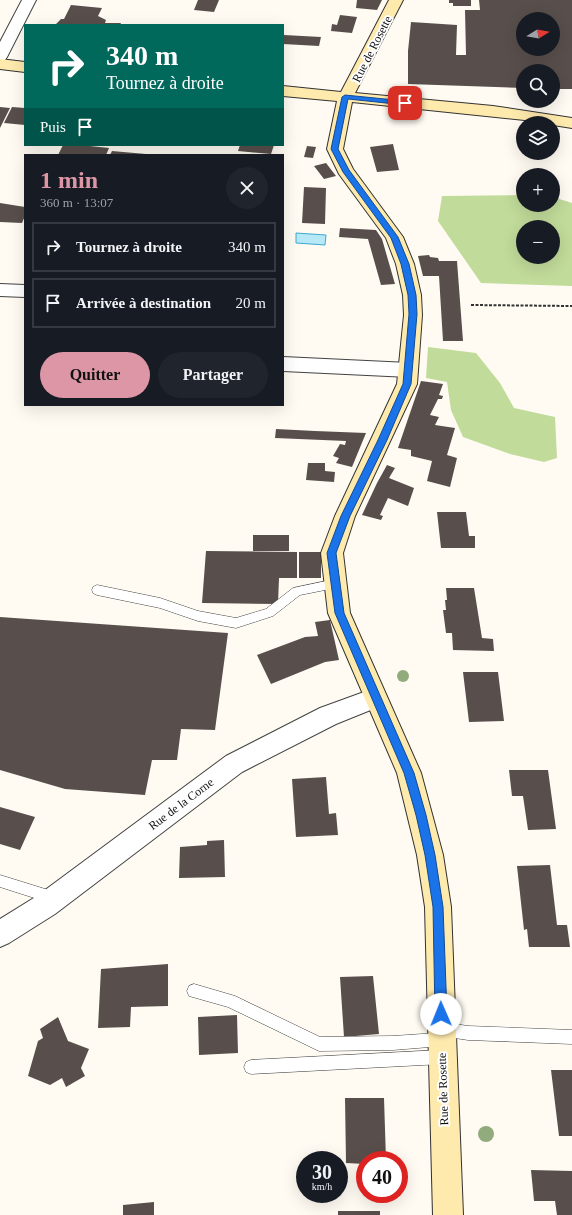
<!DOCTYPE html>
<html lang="fr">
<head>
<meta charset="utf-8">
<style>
  :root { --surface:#171b24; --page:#20242c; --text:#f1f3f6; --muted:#9ea1a6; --line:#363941; --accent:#dc96a6 }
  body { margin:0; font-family:"Times New Roman",serif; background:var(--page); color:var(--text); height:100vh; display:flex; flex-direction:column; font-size:15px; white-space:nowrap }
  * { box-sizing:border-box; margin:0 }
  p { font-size:13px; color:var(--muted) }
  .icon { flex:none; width:22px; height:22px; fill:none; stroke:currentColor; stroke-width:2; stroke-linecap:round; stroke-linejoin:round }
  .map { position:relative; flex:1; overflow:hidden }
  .sheet { position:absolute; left:24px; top:154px; width:260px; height:252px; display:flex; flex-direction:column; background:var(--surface); border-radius:0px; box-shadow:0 4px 16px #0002 }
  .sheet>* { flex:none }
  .hud { position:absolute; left:24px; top:24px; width:260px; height:122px; border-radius:0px; box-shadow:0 4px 16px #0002; background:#00695c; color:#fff; overflow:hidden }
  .needle { width:26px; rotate:79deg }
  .fabs { position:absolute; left:516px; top:12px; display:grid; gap:8px }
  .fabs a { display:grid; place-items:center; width:44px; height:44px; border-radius:50%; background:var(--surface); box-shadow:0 4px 16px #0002; font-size:20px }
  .speed { position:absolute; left:296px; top:1151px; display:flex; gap:8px; font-size:20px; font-weight:700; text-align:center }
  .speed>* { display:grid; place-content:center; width:52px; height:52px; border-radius:50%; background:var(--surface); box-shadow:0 4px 16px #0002; line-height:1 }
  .speed small { font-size:10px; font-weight:400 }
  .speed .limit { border:6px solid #d22; background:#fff; color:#111 }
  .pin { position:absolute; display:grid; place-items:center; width:34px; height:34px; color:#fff; margin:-17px; border-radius:8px; box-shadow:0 2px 6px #0006 }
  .me { position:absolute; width:44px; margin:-22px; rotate:359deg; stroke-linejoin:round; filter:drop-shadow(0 0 3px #0008) }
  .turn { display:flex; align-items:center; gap:14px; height:84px; padding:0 16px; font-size:18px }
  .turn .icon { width:52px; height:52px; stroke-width:2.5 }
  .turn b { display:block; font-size:28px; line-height:34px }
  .then { display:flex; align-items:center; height:38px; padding:0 16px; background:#0003; gap:8px; font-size:15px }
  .round { display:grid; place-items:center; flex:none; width:42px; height:42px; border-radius:21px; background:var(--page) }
  .overview { display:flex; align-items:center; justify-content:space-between; height:68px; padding:0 16px }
  h1 { font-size:24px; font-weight:600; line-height:30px; color:var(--accent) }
  .primary-button { display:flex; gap:8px; margin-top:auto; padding:8px 16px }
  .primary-button a { flex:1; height:46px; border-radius:24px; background:var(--accent); color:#111; font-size:16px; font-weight:600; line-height:46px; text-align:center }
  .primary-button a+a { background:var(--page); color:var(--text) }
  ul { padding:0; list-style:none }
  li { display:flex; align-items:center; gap:12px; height:50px; margin:0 8px 6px; padding:0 8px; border:2px solid var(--line); border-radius:0px }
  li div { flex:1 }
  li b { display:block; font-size:15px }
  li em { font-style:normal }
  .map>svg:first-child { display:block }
  .forest { fill:#c1db9a; fill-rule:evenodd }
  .water { fill:#b6e8f7; stroke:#3caacf }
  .building { fill:#584f4c; fill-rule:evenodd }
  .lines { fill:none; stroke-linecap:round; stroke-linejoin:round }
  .lane-casing { stroke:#434343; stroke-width:1 }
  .street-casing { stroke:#434343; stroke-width:2 }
  .secondary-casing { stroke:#323232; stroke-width:2 }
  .path { stroke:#323232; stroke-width:2; stroke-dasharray:3 1.5; stroke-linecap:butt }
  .lane { fill:#fff; fill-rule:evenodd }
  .street { fill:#fff; fill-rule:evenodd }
  .secondary { fill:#ffeaad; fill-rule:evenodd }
  .tree { fill:#92ab7d }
  .route { fill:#1a73e8; stroke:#114b97 }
  .labels { text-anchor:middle; stroke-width:4; stroke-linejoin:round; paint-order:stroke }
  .street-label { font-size:12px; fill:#101010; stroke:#fff }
</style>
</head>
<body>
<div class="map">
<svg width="572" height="1215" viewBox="0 0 572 1215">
  <rect width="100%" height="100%" fill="#fffbf2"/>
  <path class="forest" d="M523,195V205H553V197L572,203V286L481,283L438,221L442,196ZM523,227H553V257H523Z
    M428,347L476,353L500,383L514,408L555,417L557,458L544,462L510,454L463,437L451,410L447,382L426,378Z"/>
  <path class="water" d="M296,233L326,235L325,245L296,243Z"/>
  <path class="building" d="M198,0H219L214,12L194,10Z
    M357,0H382L377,10L356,8Z
    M449,0H471V6H453V3H449Z
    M479,0H572V89H553V71H523V88L408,84V51L411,22L457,25L456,55H466L465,10H480ZM523,19H553V49H523Z
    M71,5L102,8L98,16L106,20L105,23H121L120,25H55L61,19H64Z
    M340,15L357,17L352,33L331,31L332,24L337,25Z
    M284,35L321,37L319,46L283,44Z
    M0,107L10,108L0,128Z
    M12,107L25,108V125L4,123Z
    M393,144L399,170L377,172L370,147Z
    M63,145H80L109,148L106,155H58Z
    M240,145H274L271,154L238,151Z
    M307,146L316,147L313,158L304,157Z
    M112,151L146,154V155H110Z
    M326,163L336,176L324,179L314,166Z
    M304,187L326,188L325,224L302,223Z
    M0,203L25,207V216L22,223L0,222Z
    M340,228L376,230L382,239L395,284L381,285L368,239L339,237Z
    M429,255L430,257L438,258L439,261H457L463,341H443L439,276H423L418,256Z
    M421,381L443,384L439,395L443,396L442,399H438L430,415L439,417L435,425L455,428L447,455L457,458L450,487L427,481L432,461L411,456V450L398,448Z
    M276,429L315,431L366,433L352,467L336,463L339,458L333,456L340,444L345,445L346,441L275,438Z
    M308,463H325V471L335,472L334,482L306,480Z
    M387,465L395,468L389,478L414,488L408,506L388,498L380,515L383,516L381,520L362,515L377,483Z
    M437,512H466L469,536H475V548H441Z
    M253,535H289V551H253Z
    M206,551L297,552V578H279L278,604L202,603Z
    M299,552H321V578H299Z
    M446,588H474L482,638L493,639L494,651L453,650L452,633H446L443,610H446L445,600H447Z
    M0,617L228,633L215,730L181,729L177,760H152L145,795L65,789L0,770Z
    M330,620L339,660L325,662L271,684L257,655L305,637L318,636L315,622Z
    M463,672H498L504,721L469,722Z
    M509,770H548L556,829L528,830L523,796H512Z
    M326,777L329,814L336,813L338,835L296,837L292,779Z
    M0,807L35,817L20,850L0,844Z
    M224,840L225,877L179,878L180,847L207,845V841Z
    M550,865L557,925H567L570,947H529L527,929L524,930L517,866Z
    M168,964V1006L131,1007L130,1027L98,1028L101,969Z
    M373,976L379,1034L344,1037L340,977Z
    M237,1015L238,1053L199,1055L198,1017Z
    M58,1017L68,1041L89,1049L81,1068L85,1076L66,1087L62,1078L50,1085L28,1076L38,1041L43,1038L40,1029Z
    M551,1070H572V1136H559Z
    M345,1098H384L386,1160H365V1164L346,1163Z
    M531,1170L572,1171V1215H557L555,1201H534Z
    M154,1202V1215H123V1205Z
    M338,1211H380V1215H338Z"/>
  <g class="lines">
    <defs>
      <path id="lane" d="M336,579L340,581L341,584L340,587L300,595L273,616L236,628L198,621L160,608L97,595L93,593L92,590L93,587L97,585L160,598L198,611L236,618L266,609L293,588Z
        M0,875L58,893L59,898L58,903L53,904L0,887Z
        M194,984L235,996L320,1037L393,1036L437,1033L435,1029L437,1024L442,1022L468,1026L572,1030V1044L468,1040L448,1037L447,1044L442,1046L393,1050L319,1051L228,1007L189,996L187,991L189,986Z
        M442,1050L447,1052L449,1057L447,1062L442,1064L251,1074L246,1072L244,1067L246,1062L251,1060Z"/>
      <path id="street" d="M22,0H36L7,57L5,60L0,61V42Z
        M0,284L25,285V297L0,296Z
        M283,357L409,363L416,365L418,370L416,375L409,377L283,371Z
        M375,688L383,691L387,698L383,705L336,724L242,772L55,914L9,943L0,947V919L37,896L226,756L320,708Z"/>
      <path id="secondary" d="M389,0H403L355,93L493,106L572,118V128L553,125V123L352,102L343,149L353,169L403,237L414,264L421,295L422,315L417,384L355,516L343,553L350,613L421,773L443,855L451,907L463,1215H433L425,907L417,855L397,773L328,613L321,553L335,516L397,384L404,315L403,295L396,264L386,238L339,174L327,149L337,101L283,96V86L341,92Z
        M0,59L25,62V72L0,69Z"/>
    </defs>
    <use href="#lane" class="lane-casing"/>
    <use href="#street" class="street-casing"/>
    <use href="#secondary" class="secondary-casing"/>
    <path class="path" d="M471,305L572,306"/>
    <use href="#lane" class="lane"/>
    <use href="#street" class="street"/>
    <use href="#secondary" class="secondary"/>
  </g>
  <g class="tree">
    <circle cx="403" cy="676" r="6"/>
    <circle cx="486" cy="1134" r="8"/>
  </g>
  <path class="route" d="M345,95L405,101L409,103L405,105L348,99L338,149L349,170L398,237L409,264L416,295L417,314L411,384L387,440L350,516L336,553L344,613L414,773L426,815L435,855L443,907L447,1014L445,1018L441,1020L437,1018L435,1014L433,907L425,855L416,815L404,773L335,613L327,553L341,516L378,440L403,384L409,314L408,295L401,264L391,238L343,172L331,149L342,97Z"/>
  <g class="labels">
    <g class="street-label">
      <text transform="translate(372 49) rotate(-63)" y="4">Rue de Rosette</text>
      <text transform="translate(181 804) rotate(-37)" y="4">Rue de la Corne</text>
      <text transform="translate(443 1089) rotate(-92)" y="4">Rue de Rosette</text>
    </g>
  </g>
</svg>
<div class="fabs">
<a><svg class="needle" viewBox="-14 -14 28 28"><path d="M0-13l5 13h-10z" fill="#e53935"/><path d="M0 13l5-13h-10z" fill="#9ea1a6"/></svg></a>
<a><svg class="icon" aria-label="search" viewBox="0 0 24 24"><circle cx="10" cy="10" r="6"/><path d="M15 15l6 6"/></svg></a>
<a><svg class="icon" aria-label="layers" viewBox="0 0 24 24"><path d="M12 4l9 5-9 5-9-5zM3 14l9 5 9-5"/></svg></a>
<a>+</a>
<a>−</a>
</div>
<div class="speed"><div>30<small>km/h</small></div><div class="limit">40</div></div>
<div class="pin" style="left:405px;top:103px;background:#d93025"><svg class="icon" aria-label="arrive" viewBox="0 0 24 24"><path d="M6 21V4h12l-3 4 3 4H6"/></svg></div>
<svg class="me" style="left:441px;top:1014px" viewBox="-20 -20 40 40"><circle r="19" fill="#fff"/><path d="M0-13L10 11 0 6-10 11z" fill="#1a73e8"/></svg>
<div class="hud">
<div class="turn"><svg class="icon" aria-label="right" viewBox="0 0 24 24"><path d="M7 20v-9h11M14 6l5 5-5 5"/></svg><div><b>340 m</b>Tournez à droite</div></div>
<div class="then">Puis<svg class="icon" aria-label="arrive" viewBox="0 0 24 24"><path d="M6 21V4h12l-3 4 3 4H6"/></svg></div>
</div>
<section class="sheet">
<div class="overview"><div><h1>1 min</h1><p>360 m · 13:07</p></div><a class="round"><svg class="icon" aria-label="close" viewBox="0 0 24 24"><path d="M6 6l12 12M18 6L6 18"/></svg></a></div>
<ul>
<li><svg class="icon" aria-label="right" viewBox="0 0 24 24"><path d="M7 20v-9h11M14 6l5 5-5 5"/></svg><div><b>Tournez à droite</b></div><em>340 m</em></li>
<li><svg class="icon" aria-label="arrive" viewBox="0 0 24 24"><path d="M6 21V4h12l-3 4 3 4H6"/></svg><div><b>Arrivée à destination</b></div><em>20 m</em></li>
</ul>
<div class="primary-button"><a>Quitter</a><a>Partager</a></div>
</section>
</div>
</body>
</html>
